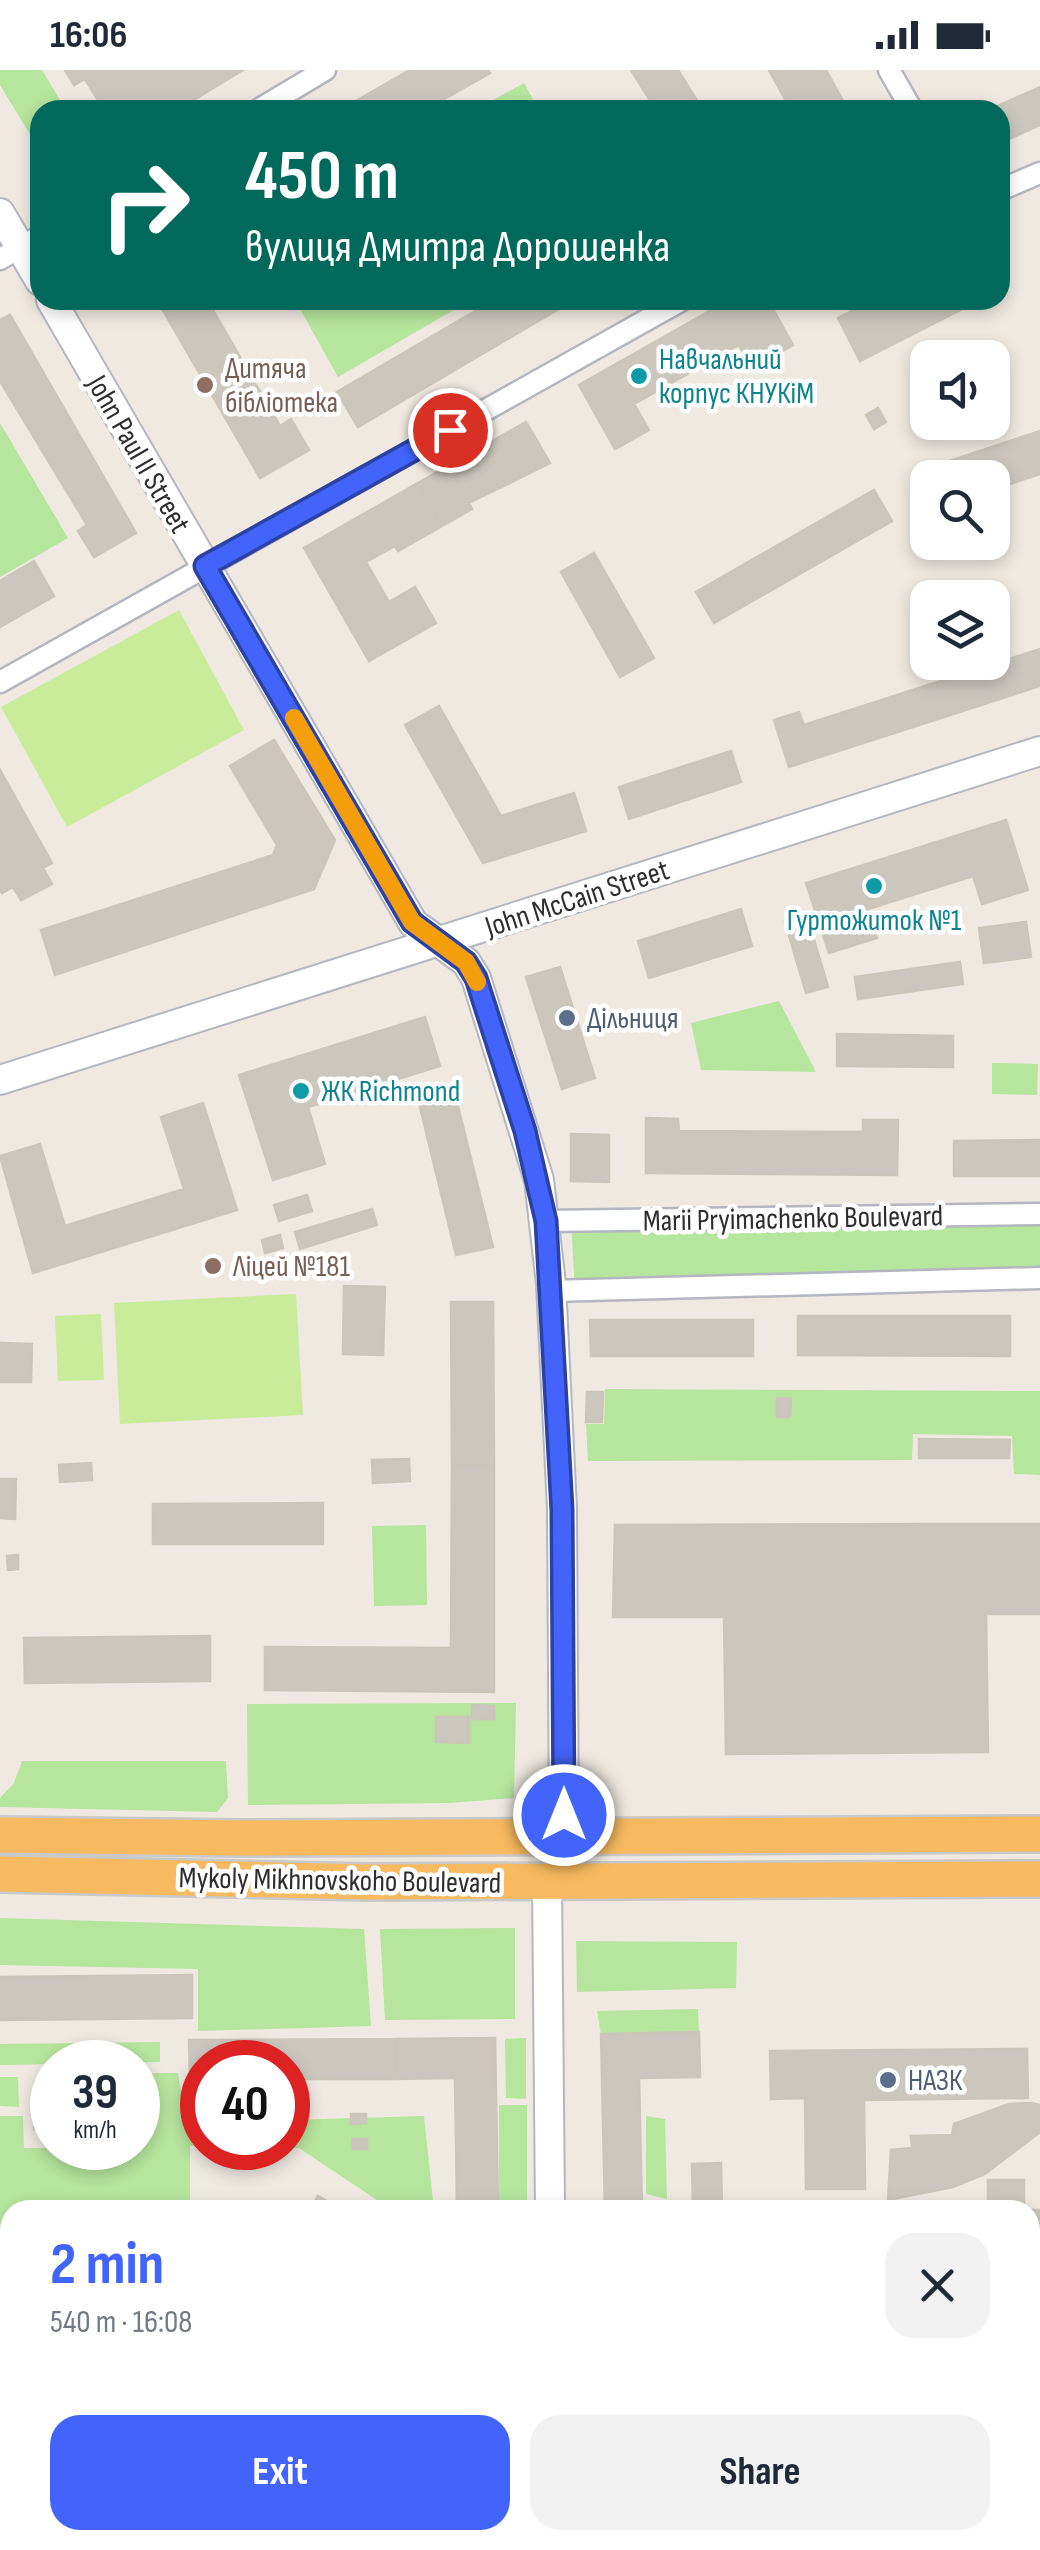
<!DOCTYPE html>
<html lang="en">
<head>
<meta charset="utf-8">
<style>
  :root { --surface:#fff; --page:#f2f2f3; --text:#1f2937; --muted:#747a83; --accent:#4264fb }
  body { margin:0; font-family:"Sofia Sans Condensed",sans-serif; background:var(--page); color:var(--text); height:100vh; display:flex; flex-direction:column; font-size:38px; white-space:nowrap }
  * { box-sizing:border-box; margin:0 }
  p { font-size:32px; color:var(--muted) }
  .icon { flex:none; width:55px; height:55px; fill:none; stroke:currentColor; stroke-width:2; stroke-linecap:round; stroke-linejoin:round }
  .map { position:relative; flex:1; overflow:hidden }
  .panel { position:absolute; left:0px; top:2130px; width:1040px; height:350px; display:flex; flex-direction:column; background:var(--surface); border-radius:30px 30px 0 0; box-shadow:0 5px 15px #0003 }
  .panel>* { flex:none }
  .guide { position:absolute; left:30px; top:30px; width:980px; height:210px; border-radius:30px; box-shadow:0 5px 15px #0003; background:#00695c; color:#fff; overflow:hidden }
  .buttons { position:absolute; left:910px; top:270px; display:grid; gap:20px }
  .buttons a { display:grid; place-items:center; width:100px; height:100px; border-radius:20px; background:var(--surface); box-shadow:0 5px 15px #0003; font-size:50px }
  .speed { position:absolute; left:30px; top:1970px; display:flex; gap:20px; font-size:50px; font-weight:700; text-align:center }
  .speed>* { display:grid; place-content:center; width:130px; height:130px; border-radius:50%; background:var(--surface); box-shadow:0 5px 15px #0003; line-height:1 }
  .speed small { font-size:25px; font-weight:400 }
  .speed .limit { border:15px solid #d22; background:#fff; color:#111 }
  .pin { position:absolute; display:grid; place-items:center; width:85px; height:85px; color:#fff; margin:-42px; border:5px solid #fff; border-radius:50%; box-shadow:0 2px 10px #0007 }
  .me { position:absolute; width:110px; margin:-55px; rotate:0deg; stroke-linejoin:round; filter:drop-shadow(0 0 8px #0008) }
  .turn { display:flex; align-items:center; gap:35px; height:210px; padding:0 50px; font-size:45px }
  .turn .icon { width:130px; height:130px; stroke-width:2.5 }
  .turn b { display:block; font-size:70px; line-height:85px }
  .round { display:grid; place-items:center; flex:none; width:105px; height:105px; border-radius:30px; background:var(--page) }
  .overview { display:flex; align-items:center; justify-content:space-between; height:170px; padding:0 50px }
  h1 { font-size:60px; font-weight:700; line-height:75px; color:var(--accent) }
  .action { display:flex; gap:20px; margin-top:auto; padding:20px 50px }
  .action a { flex:1; height:115px; border-radius:30px; background:var(--accent); color:#fff; font-size:40px; font-weight:700; line-height:115px; text-align:center }
  .action a+a { background:var(--page); color:var(--text) }
  .status { display:flex; justify-content:space-between; align-items:center; height:70px; padding:0 50px; background:var(--surface); direction:ltr }
  .status svg { height:28px; fill:currentColor }
  .map>svg:first-child { display:block }
  .green { fill:#b6e59e }
  .pitch { fill:#c9ec9a }
  .building { fill:#cbc7bf; stroke:#cbc5ba; stroke-width:2.5 }
  .lines { fill:none; stroke-linecap:round; stroke-linejoin:round }
  .minor-casing { stroke:#b4b7c1; stroke-width:25 }
  .tertiary-casing { stroke:#b4b7c1; stroke-width:32 }
  .trunk-casing { stroke:#c9c9c9; stroke-width:40 }
  .minor { stroke:#fff; stroke-width:20 }
  .tertiary { stroke:#fff; stroke-width:28 }
  .trunk { stroke:#f8ba60; stroke-width:35 }
  .route-casing { stroke:#2b41a3; stroke-width:25 }
  .route { stroke:#4264fb; stroke-width:18 }
  .slow { stroke:#f59e0b; stroke-width:18 }
  .culture-dot { fill:#0f9aa8; stroke:#fff; stroke-width:4 }
  .education-dot { fill:#8d6e63; stroke:#fff; stroke-width:4 }
  .service-dot { fill:#5c6f8a; stroke:#fff; stroke-width:4 }
  .labels { text-anchor:middle; stroke-width:9; stroke-linejoin:round; paint-order:stroke }
  .culture-label { font-size:30px; fill:#0d838f; stroke:#fff; text-anchor:start }
  .education-label { font-size:30px; fill:#785e54; stroke:#fff; text-anchor:start }
  .street-label { font-size:30px; fill:#2e2e2e; stroke:#fff }
  .service-label { font-size:30px; fill:#4e5e75; stroke:#fff; text-anchor:start }
</style>
</head>
<body>
<div class="status"><b>16:06</b><svg viewBox="0 0 49 12"><path d="M0 12V9h3v3zM5 12V6h3v6zM10 12V3h3v9zM15 12V0h3v12zM26 1h20v11H26zM47 4h2v5h-2z"/></svg></div>
<div class="map">
<svg width="1040" height="2480" viewBox="0 0 1040 2480">
  <rect width="100%" height="100%" fill="#efe9e1"/>
  <path class="green" d="M0,0H42L66,40H40V81L0,15Z
    M524,13L539,40H475Z
    M295,230H471L338,307Z
    M0,353L68,468L0,507Z
    M779,931L816,1002L701,1000L691,953Z
    M992,993L1038,994L1037,1025L992,1024Z
    M1040,1144V1208L575,1221L571,1151Z
    M605,1319L1040,1321V1405L1014,1404L1012,1366L913,1364L912,1390L588,1391L586,1354H604Z
    M426,1455L427,1535L374,1536L372,1456Z
    M516,1633L514,1728L450,1733L248,1735L247,1634Z
    M22,1691H226L228,1728L217,1742L0,1737V1728L14,1713Z
    M0,1848L364,1859L371,1956L198,1961V1899L0,1895Z
    M515,1858V1949L385,1950L380,1859Z
    M576,1871L737,1872L736,1918L577,1922Z
    M698,1939L699,1962L601,1964L597,1941Z
    M526,1968V2029L506,2028L505,1969Z
    M160,1972V1992L0,1995V1974Z
    M138,2003H178L186,2052H202V2075L190,2076V2140H10V2163L0,2164V2046H23L24,2078H138Z
    M0,2007H18L19,2037L0,2036Z
    M499,2035H527V2136H499Z
    M424,2046L434,2140H392L299,2078H283H288V2050Z
    M646,2046L665,2049L667,2129L646,2124Z
    M10,2191V2302L0,2296V2193Z
    M605,2470H659L665,2475L661,2480H617Z
    M858,2470L850,2480H766L756,2471Z"/>
  <path class="pitch" d="M179,540L244,660L67,757L1,637Z
    M296,1224L303,1345L120,1354L114,1233Z
    M101,1244L104,1310L58,1311L55,1246Z"/>
  <path class="building" d="M65,0H243L177,40H104L85,9L74,15Z
    M410,0H488L490,3L425,40H340Z
    M631,0H678L703,40H656Z
    M769,0H826L848,40H791Z
    M1040,17V55L1000,73V40H989Z
    M157,230H207L280,356L291,349L309,380L260,408Z
    M494,230H574L358,357L337,322Z
    M729,230H768L793,275L752,298L739,275L634,334L649,360L615,379L579,315Z
    M892,230H980L860,291L838,248L871,231L875,239Z
    M10,245L136,463L94,487L78,461L87,455L0,311V250Z
    M878,338L886,352L874,359L866,345Z
    M526,352L550,393L469,433L472,439L442,456L418,413Z
    M1040,361V404L992,420V408H934L931,397Z
    M418,413L442,456L398,481L395,476L366,492L389,532L415,517L436,553L369,591L304,478Z
    M874,420L892,451L714,553L696,522Z
    M594,483L654,588L620,607L561,502Z
    M34,491L54,526L0,557V511Z
    M1040,579V616L789,697L774,650L799,642L804,655Z
    M439,636L501,746L574,723L586,761L483,793L405,655Z
    M274,670L335,770L314,819L55,905L41,860L273,785L277,775L230,696Z
    M731,681L741,712L629,749L619,717Z
    M0,700L52,793L43,798L52,814L21,830L13,817L2,823L0,820Z
    M1006,750L1028,820L982,834L973,806L868,839L877,868L829,883L806,813Z
    M741,839L752,876L649,908L638,871Z
    M807,846L828,917L806,923L785,852Z
    M1026,852L1031,887L984,893L979,858Z
    M960,892L963,914L858,929L855,907Z
    M560,897L595,1008L562,1019L526,907Z
    M425,947L440,996L308,1037L325,1094L273,1110L239,1005Z
    M837,964L953,966V997L837,996Z
    M455,1024L493,1177L456,1185L419,1033Z
    M203,1033L237,1140L33,1203L0,1086L40,1074L65,1156L184,1119L161,1047Z
    M646,1048L678,1049L679,1061L863,1062V1050H898L897,1105L646,1103Z
    M571,1064L609,1065V1112L571,1111Z
    M1040,1070V1106H954V1071Z
    M307,1125L312,1141L279,1151L274,1135Z
    M372,1139L377,1155L300,1179L295,1162Z
    M280,1165L283,1178L265,1183L262,1170Z
    M344,1216L385,1217L383,1285L343,1284Z
    M451,1232H493L494,1396L452,1395Z
    M798,1246H1010V1286L798,1285Z
    M590,1250H753V1286H591Z
    M0,1273L32,1274L31,1312H0Z
    M587,1322H603L602,1352H586Z
    M777,1328H791L790,1347H777Z
    M919,1369L1010,1370L1009,1388H919Z
    M409,1389L410,1411L373,1413L372,1390Z
    M91,1393L92,1410L60,1412L59,1395Z
    M452,1395L494,1396V1622L265,1620V1577L451,1578Z
    M0,1409H16L15,1449L0,1448Z
    M323,1433V1474H153V1434Z
    M939,1454H1040V1544H986L988,1682L726,1684L724,1547H613L615,1455Z
    M18,1485V1499L8,1500L7,1486Z
    M210,1566V1611L25,1613L24,1568Z
    M472,1635L494,1636V1649H472Z
    M436,1647H469V1673L436,1672Z
    M192,1905V1948L0,1950V1907Z
    M699,1962L700,2007L639,2008L642,2140H605L601,1964Z
    M495,1968L498,2137L457,2138L455,2008L396,2009V1969Z
    M396,1969V2009H288V1992H202V2010H190L189,1970Z
    M1027,1979L1028,2028L864,2030L865,2119H806L805,2028L771,2029L770,1981Z
    M35,2012L52,2013V2059H34Z
    M1031,2033L1040,2035V2062L985,2104L953,2117L888,2130L891,2080L912,2078L911,2066L952,2065L954,2054L1009,2034Z
    M351,2044H366V2053L351,2054Z
    M352,2069H367V2079H353Z
    M721,2093L722,2140H693L692,2094Z
    M988,2110H1024V2140H988Z
    M318,2126L342,2140H310Z
    M1028,2140H1040V2172H1030Z
    M1030,2198H1040V2230H1030Z
    M1040,2450V2480H1016L1024,2470H1030V2462Z
    M130,2470H341L333,2480H193L186,2474L181,2480H122Z
    M459,2470H554L533,2480H471Z
    M870,2470H915L907,2480H862Z"/>
  <g class="lines">
    <defs>
      <path id="minor" d="M889,0L912,40
        M258,40L325,0
        M1000,120L1040,103
        M0,189L40,166
        M0,612L682,230
        M546,1151L1040,1144
        M551,1221L1040,1208
        M1030,2383L1040,2370
        M416,2480L425,2470
        M953,2480L961,2470"/>
      <path id="tertiary" d="M0,143L40,211
        M51,230L413,853L466,892L476,908L539,1110L551,1214L562,1439L564,1766
        M0,1010L1040,681
        M547,1812L550,2140
        M709,2470L722,2480"/>
      <path id="trunk" d="M0,1765L241,1768L1040,1764
        M0,1804L369,1812L1040,1809"/>
    </defs>
    <use href="#minor" class="minor-casing"/>
    <use href="#tertiary" class="tertiary-casing"/>
    <use href="#trunk" class="trunk-casing"/>
    <use href="#minor" class="minor"/>
    <use href="#tertiary" class="tertiary"/>
    <use href="#trunk" class="trunk"/>
  </g>
  <g class="lines">
    <defs>
      <path id="route" d="M450,360L205,496L412,852L466,892L476,908L525,1061L546,1151L562,1440L564,1745"/>
    </defs>
    <use href="#route" class="route-casing"/>
    <use href="#route" class="route"/>
    <path class="slow" d="M294,648L412,852L466,892L477,912"/>
  </g>
  <g class="culture-dot">
    <circle cx="639" cy="306" r="10"/>
    <circle cx="874" cy="816" r="10"/>
    <circle cx="301" cy="1021" r="10"/>
  </g>
  <g class="education-dot">
    <circle cx="205" cy="315" r="10"/>
    <circle cx="213" cy="1196" r="10"/>
  </g>
  <g class="service-dot">
    <circle cx="567" cy="948" r="10"/>
    <circle cx="888" cy="2010" r="10"/>
  </g>
  <g class="labels">
    <g class="culture-label">
      <text x="659" y="299">Навчальний<tspan x="659" dy="34">корпус КНУКіМ</tspan></text>
      <text x="874" y="860" text-anchor="middle">Гуртожиток №1</text>
      <text x="321" y="1031">ЖК Richmond</text>
    </g>
    <g class="education-label">
      <text x="225" y="308">Дитяча<tspan x="225" dy="34">бібліотека</tspan></text>
      <text x="233" y="1206">Ліцей №181</text>
    </g>
    <g class="street-label">
      <text transform="translate(139 384) rotate(60)" y="10">John Paul II Street</text>
      <text transform="translate(577 828) rotate(-18)" y="10">John McCain Street</text>
      <text transform="translate(793 1148) rotate(-1)" y="10">Marii Pryimachenko Boulevard</text>
      <text transform="translate(340 1810) rotate(1)" y="10">Mykoly Mikhnovskoho Boulevard</text>
    </g>
    <g class="service-label">
      <text x="587" y="958">Дільниця</text>
      <text x="908" y="2020">НАЗК</text>
    </g>
  </g>
</svg>
<div class="buttons">
<a><svg class="icon" aria-label="sound" viewBox="0 0 24 24"><path d="M4 9h4l5-4v14l-5-4H4zM17 9q2 3 0 6"/></svg></a>
<a><svg class="icon" aria-label="search" viewBox="0 0 24 24"><circle cx="10" cy="10" r="6"/><path d="M15 15l6 6"/></svg></a>
<a><svg class="icon" aria-label="layers" viewBox="0 0 24 24"><path d="M12 4l9 5-9 5-9-5zM3 14l9 5 9-5"/></svg></a>
</div>
<div class="speed"><div>39<small>km/h</small></div><div class="limit">40</div></div>
<div class="pin" style="left:450px;top:360px;background:#d93025"><svg class="icon" aria-label="arrive" viewBox="0 0 24 24"><path d="M6 21V4h12l-3 4 3 4H6"/></svg></div>
<svg class="me" style="left:564px;top:1745px" viewBox="-20 -20 40 40"><circle r="17" fill="#4264fb" stroke="#fff" stroke-width="3"/><path d="M0-11L8 9 0 5-8 9z" fill="#fff"/></svg>
<div class="guide">
<div class="turn"><svg class="icon" aria-label="right" viewBox="0 0 24 24"><path d="M7 20v-9h11M14 6l5 5-5 5"/></svg><div><b>450 m</b>вулиця Дмитра Дорошенка</div></div>
</div>
<section class="panel">
<div class="overview"><div><h1>2 min</h1><p>540 m · 16:08</p></div><a class="round"><svg class="icon" aria-label="close" viewBox="0 0 24 24"><path d="M6 6l12 12M18 6L6 18"/></svg></a></div>
<div class="action"><a>Exit</a><a>Share</a></div>
</section>
</div>
</body>
</html>
